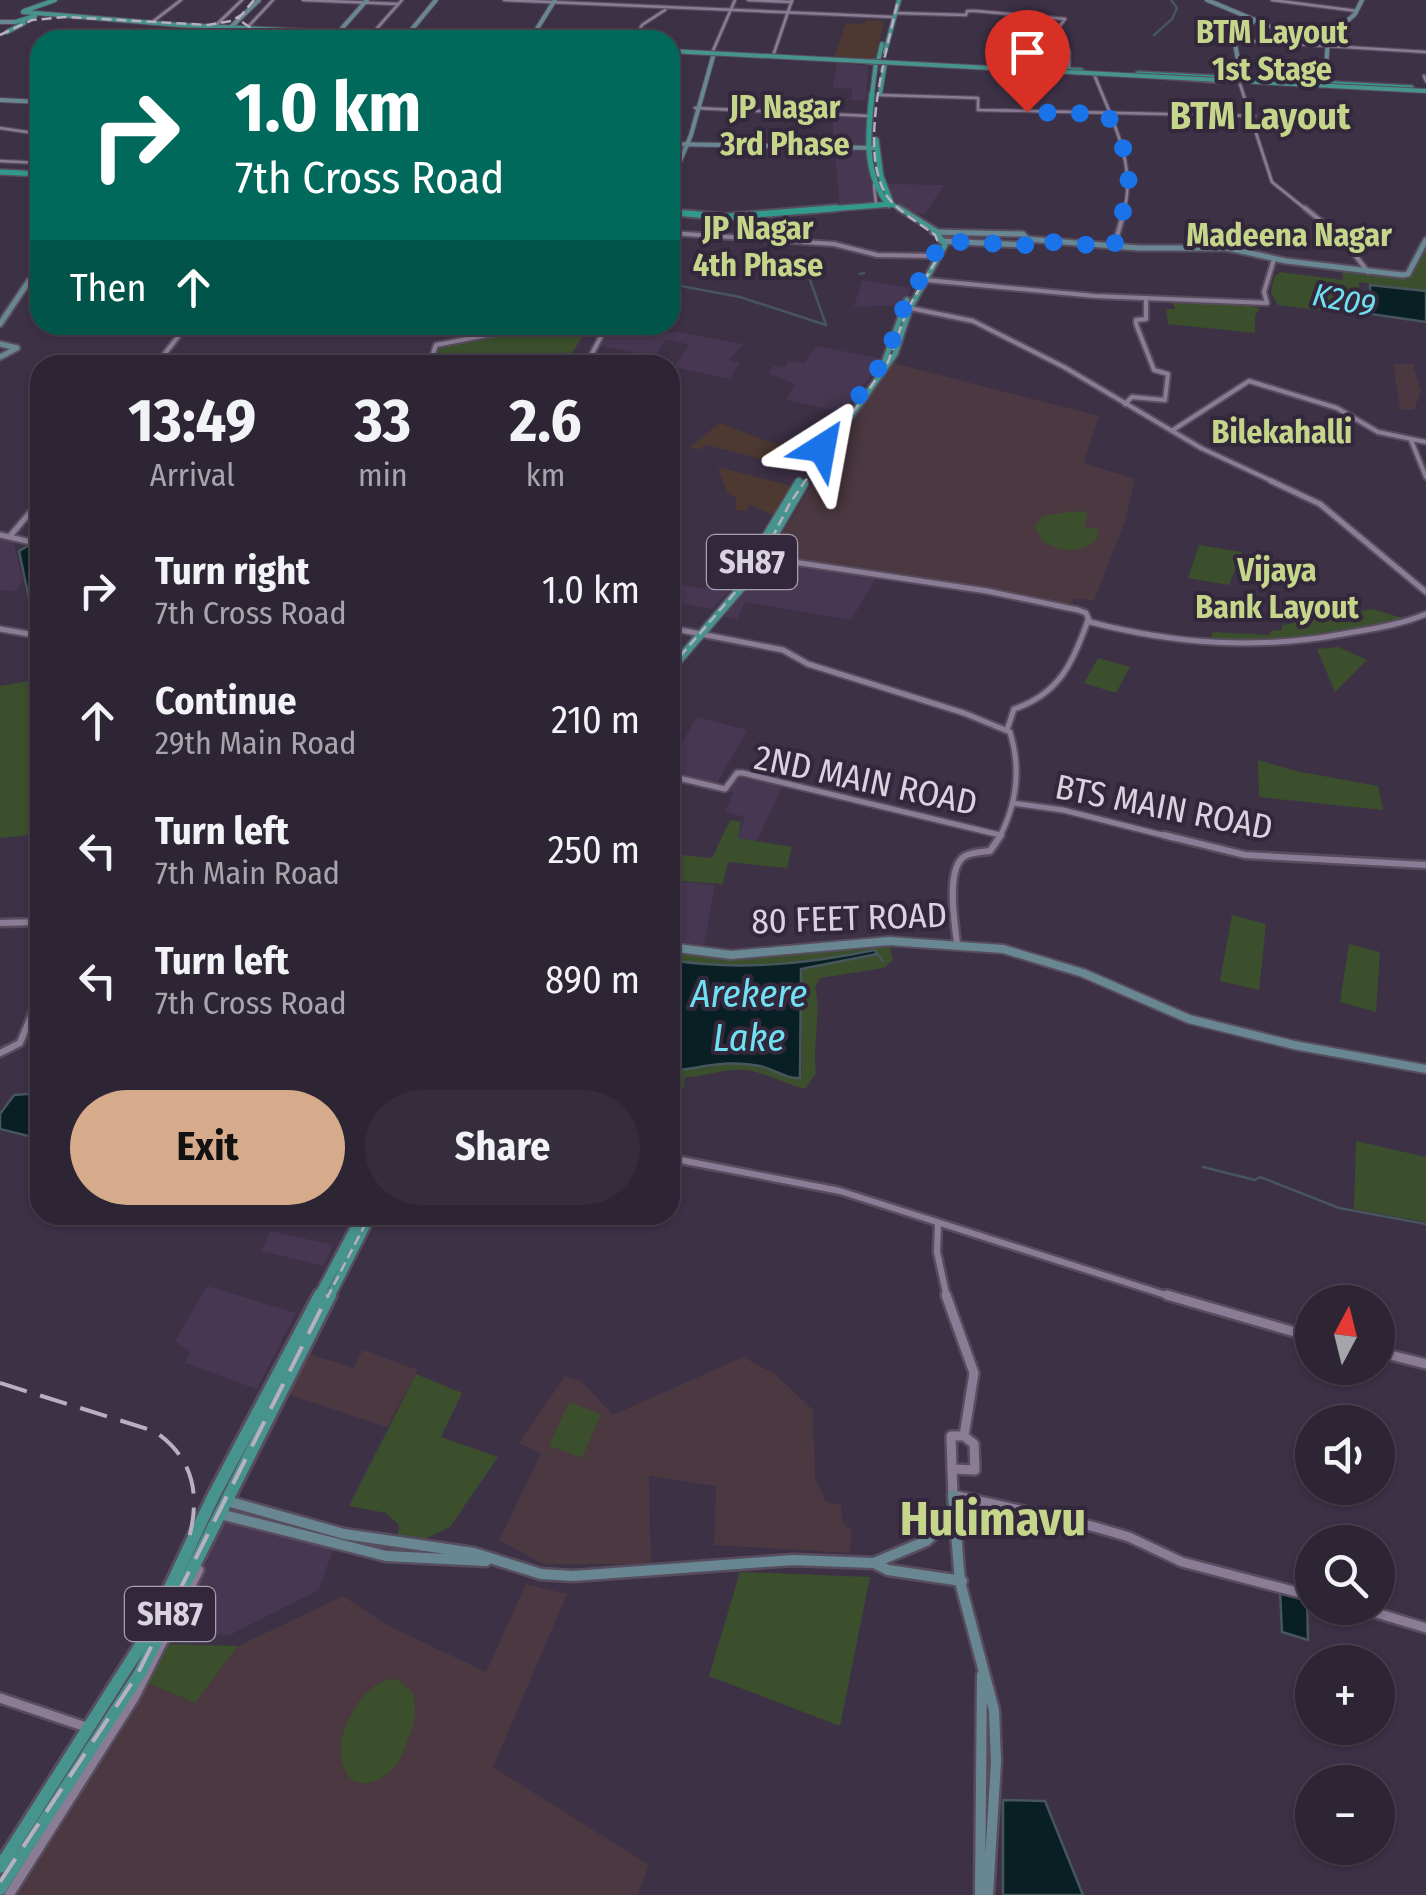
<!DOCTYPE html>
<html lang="en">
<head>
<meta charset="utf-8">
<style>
  :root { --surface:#2e2534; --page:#362d3c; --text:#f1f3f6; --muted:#a7a5ac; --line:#49424f; --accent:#d6ab8b }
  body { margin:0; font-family:"Fira Sans Condensed",sans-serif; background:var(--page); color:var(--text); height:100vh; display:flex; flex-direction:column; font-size:38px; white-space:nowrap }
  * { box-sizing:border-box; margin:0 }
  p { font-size:32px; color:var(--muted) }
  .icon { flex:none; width:55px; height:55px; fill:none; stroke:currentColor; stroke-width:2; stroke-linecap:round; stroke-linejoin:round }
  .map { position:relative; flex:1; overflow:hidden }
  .panel { position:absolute; left:30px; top:355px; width:650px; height:870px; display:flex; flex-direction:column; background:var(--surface); border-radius:30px; box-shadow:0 2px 8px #0004,0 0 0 2px var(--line) }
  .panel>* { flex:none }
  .top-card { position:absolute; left:30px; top:30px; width:650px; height:305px; border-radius:30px; box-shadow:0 2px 8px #0004,0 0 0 2px var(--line); background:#00695c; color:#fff; overflow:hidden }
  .needle { width:65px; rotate:7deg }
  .controls { position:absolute; left:1295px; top:1285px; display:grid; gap:20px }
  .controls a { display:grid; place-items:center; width:100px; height:100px; border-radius:50%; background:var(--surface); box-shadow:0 2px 8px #0004,0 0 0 2px var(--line); font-size:50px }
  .pin { position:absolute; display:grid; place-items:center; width:85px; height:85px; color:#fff; margin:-102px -42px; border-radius:50% 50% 50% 0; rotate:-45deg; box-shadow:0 0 10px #0007 }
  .pin .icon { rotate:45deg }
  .me { position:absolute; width:110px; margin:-55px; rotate:34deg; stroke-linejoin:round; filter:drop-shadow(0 0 8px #0008) }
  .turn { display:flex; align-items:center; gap:35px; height:210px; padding:0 40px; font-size:45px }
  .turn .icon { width:130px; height:130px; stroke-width:2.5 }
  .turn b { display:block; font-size:70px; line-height:85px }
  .then { display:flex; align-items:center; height:95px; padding:0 40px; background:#0003; gap:20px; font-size:38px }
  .eta { display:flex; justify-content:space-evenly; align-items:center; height:170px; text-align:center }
  .eta b { font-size:60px; font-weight:700; line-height:70px }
  .primary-button { display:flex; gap:20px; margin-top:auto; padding:20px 40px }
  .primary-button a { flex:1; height:115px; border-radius:60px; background:var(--accent); color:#111; font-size:40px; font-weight:700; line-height:115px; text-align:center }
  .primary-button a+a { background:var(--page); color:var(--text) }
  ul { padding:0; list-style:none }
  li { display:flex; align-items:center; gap:30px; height:130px; padding:0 40px }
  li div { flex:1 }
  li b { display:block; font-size:38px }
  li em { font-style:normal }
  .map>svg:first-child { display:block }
  .built { fill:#473752 }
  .education { fill:#4b3841 }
  .medical { fill:#4d3932 }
  .green { fill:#3b4f2d }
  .water { fill:#082024; stroke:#47555c; stroke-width:2.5 }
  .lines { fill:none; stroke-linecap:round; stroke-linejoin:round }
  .stream { stroke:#47555c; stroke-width:2.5 }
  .primary-tunnel-far2 { stroke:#54495d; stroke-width:4; stroke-dasharray:4 2.5; stroke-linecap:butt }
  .primary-tunnel-far1 { stroke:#54495d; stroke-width:5; stroke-dasharray:5 2.5; stroke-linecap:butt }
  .primary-tunnel { stroke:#54495d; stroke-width:8; stroke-dasharray:8 4; stroke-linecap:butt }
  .tertiary-far4-casing { stroke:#574d5e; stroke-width:5 }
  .tertiary-far3-casing { stroke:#574d5e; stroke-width:8 }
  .tertiary-far2-casing { stroke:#574d5e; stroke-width:9 }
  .tertiary-far1-casing { stroke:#574d5e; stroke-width:11 }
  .tertiary-casing { stroke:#574d5e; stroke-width:14 }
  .secondary-far3-casing { stroke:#574d5e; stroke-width:6 }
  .secondary-far2-casing { stroke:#574d5e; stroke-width:9 }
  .secondary-far1-casing { stroke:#574d5e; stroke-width:12 }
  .secondary-casing { stroke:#574d5e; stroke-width:15 }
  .primary-far4-casing { stroke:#574d5e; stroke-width:6 }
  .primary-far3-casing { stroke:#574d5e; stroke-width:9 }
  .primary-far2-casing { stroke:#574d5e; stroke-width:11 }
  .primary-far1-casing { stroke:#574d5e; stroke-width:14 }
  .primary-casing { stroke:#574d5e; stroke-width:18 }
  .trunk-far1-casing { stroke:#574d5e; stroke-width:8 }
  .trunk-casing { stroke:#574d5e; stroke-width:10 }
  .tertiary-far4 { stroke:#8a7c95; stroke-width:2.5 }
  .tertiary-far3 { stroke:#8a7c95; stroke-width:4 }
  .tertiary-far2 { stroke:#8a7c95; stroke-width:5 }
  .tertiary-far1 { stroke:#8a7c95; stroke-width:6 }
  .tertiary { stroke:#8a7c95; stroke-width:9 }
  .secondary-far3 { stroke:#698792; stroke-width:4 }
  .secondary-far2 { stroke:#698792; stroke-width:5 }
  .secondary-far1 { stroke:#698792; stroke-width:8 }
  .secondary { stroke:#698792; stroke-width:10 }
  .primary-far4 { stroke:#47938e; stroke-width:4 }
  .primary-far3 { stroke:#47938e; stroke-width:5 }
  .primary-far2 { stroke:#47938e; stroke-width:8 }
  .primary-far1 { stroke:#47938e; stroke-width:9 }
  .primary { stroke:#47938e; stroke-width:12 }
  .trunk-far1 { stroke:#319a8c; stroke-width:5 }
  .trunk { stroke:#319a8c; stroke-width:6 }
  .rail-far1 { stroke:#b8b0bf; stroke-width:2.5; stroke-dasharray:10 5; stroke-linecap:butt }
  .rail { stroke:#b8b0bf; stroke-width:4; stroke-dasharray:28 14; stroke-linecap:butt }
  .primary-bridge-casing { stroke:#574d5e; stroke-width:6; stroke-linecap:butt }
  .primary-bridge { stroke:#47938e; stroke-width:4 }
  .route { stroke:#1a73e8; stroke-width:18; stroke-dasharray:0 32.4 }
  .labels { text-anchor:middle; stroke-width:8; stroke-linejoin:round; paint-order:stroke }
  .far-quarter-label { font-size:32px; font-weight:bold; fill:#c5d68b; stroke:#33273b }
  .far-neighbourhood-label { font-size:32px; font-weight:bold; fill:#c5d68b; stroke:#33273b }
  .far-water-label { font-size:32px; font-style:italic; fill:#70e0f3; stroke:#33273b }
  .shield { fill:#33273b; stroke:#a79fae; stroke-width:2.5 }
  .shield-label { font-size:32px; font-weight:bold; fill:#d9d2df }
  .street-label { font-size:35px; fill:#d9d2df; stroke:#33273b }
  .far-district-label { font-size:38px; font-weight:bold; fill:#c5d68b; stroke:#33273b }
  .water-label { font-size:38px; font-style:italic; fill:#70e0f3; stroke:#33273b }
  .near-quarter-label { font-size:48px; font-weight:bold; fill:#c5d68b; stroke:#33273b }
</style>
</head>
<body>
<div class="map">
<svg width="1426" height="1895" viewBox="0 0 1426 1895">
  <rect width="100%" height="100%" fill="#3d3146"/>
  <path class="built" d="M837,62L868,66L866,101L851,100L852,89L833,88Z
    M832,115L865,116L867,146H834Z
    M834,148L866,149L874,202L840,205Z
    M888,184L944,185L925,214L912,213L896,203Z
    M862,280L911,288L902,305L854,307Z
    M629,325L661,327L658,333L678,332L743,344L729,360L740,363L729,379L674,367L689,345L666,339L655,357L598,345L605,331L623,334Z
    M816,346L884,359L842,412L786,400L795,384L768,373L774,366L784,368L789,361L804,363Z
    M0,536L13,540L23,580L15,591L0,590Z
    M768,561L833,568L876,578L851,620L745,602L737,619L723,617Z
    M713,579L735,585L712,609L670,601V583L705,589Z
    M697,717L747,730L716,785L670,774V763Z
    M739,775L783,785L757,841L738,838L745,817L725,812L733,793L729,792Z
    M670,880L715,885L704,945L670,940Z
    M271,1231L333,1245L324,1266L261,1251Z
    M207,1286L296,1313L257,1389L185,1363L190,1352L175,1341Z
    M227,1520L333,1549L319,1590L228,1636L172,1632Z"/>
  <path class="education" d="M893,363L1099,416L1084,463L1135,479L1125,521L1094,601L1074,598L1070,606L962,584L768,556L848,425Z
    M1393,364H1413L1421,391L1414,410H1400Z
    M363,1350L418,1370L387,1427L288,1394L310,1354L353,1368Z
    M743,1357L775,1374L813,1410L815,1477L826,1502L841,1505L843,1524L851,1530L850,1553L714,1545L716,1486L649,1476L651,1564H543L499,1540L541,1454L519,1443L565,1376L581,1381L613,1415Z
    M526,1584L567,1594L493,1767L649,1865L638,1895H13L148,1683L195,1703L238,1646L343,1596L387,1625L486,1672Z"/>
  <path class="medical" d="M866,20L884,21L877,55L873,59L834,58L846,23L865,24Z
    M720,423L769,442L809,451L797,468L706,445L702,449L689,448Z
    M718,467L795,487L775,516L749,504L748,511L736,510V497L728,494Z"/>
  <path class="green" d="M1426,248V291L1359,282L1361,311L1357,315L1278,305L1271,293L1274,277L1280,272L1343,280L1342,270L1410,277Z
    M1173,302L1248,304L1260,309L1255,315V333L1168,324L1166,309H1175Z
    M545,325H589L565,365H432L436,347Z
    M1074,511L1088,513L1084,527L1098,529V537C1083,555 1063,552 1043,542L1035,527L1042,516Z
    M1199,545L1242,552L1229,585L1188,578Z
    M1372,609L1406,619L1278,644L1209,645L1213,632L1269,635L1271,631L1282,630V625Z
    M1338,647L1367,660L1335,692L1317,649Z
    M1098,658L1130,667L1116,693L1084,683Z
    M40,679V834L0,838V686Z
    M1258,760L1296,771L1378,786L1383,810L1259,797Z
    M730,820L741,822L738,838L792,847L787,868L728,862L723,884L670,880V854L712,858Z
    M1232,915L1266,924L1259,990L1220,981Z
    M1349,944L1380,952L1376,1012L1340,1002Z
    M890,946L893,960L884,968L820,978L815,987C822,1014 812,1044 816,1073L805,1089C781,1083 759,1068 734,1070C717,1071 703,1077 685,1077L684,1088L670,1087V1071C724,1068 735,1053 790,1078L802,1073L801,969L877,953L763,967H715L670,960V951L739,960Z
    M1356,1141L1426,1157V1222L1354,1209Z
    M416,1374L462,1393L441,1437L498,1457L450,1527L419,1542L398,1535L399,1525L386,1513L349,1506Z
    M569,1402L601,1414L582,1458L549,1446Z
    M740,1572L870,1577L840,1726L709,1676Z
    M169,1644L238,1646L195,1703L148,1683Z
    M396,1679L412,1691C420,1714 411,1731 403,1752C394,1778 352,1802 342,1762C334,1734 364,1677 396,1679Z"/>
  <path class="water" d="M1370,285L1426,291V322L1371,314Z
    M28,546L40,549V632L35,627L19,551Z
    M875,950L877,954L801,969L800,1078C785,1079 774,1069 760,1066C728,1059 702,1068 670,1071V960C739,971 806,964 875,950Z
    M40,1093V1139L0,1129V1114L14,1095Z
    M1280,1592L1307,1598L1308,1640L1282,1632Z
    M1003,1800L1045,1801L1083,1895H1003Z"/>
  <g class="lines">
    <path class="stream" d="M1154,35L1172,19L1177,8L1171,0
      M860,274L864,273
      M670,284L740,297L826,325L809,277L819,271
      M876,952L883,961
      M1203,1167L1255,1180L1260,1177L1339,1208L1426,1224"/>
    <path class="primary-tunnel-far2" d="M881,71L884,55"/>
    <path class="primary-tunnel-far1" d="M804,483L828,449"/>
    <path class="primary-tunnel" d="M804,484L806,481"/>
    <defs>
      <path id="tertiary-far4" d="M303,0L398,4
        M504,0L894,17
        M748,0L792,2
        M1272,0L1357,11
        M895,13L966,15L967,11H976L1065,19
        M1065,19L1056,31L1069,51V70
        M1255,20L1304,41
        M151,23L181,0
        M214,27L242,0
        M246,29L273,0
        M371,35L402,0
        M273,38L292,40
        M185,40L200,28
        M329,40L334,34
        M634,40L642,25L665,10
        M1231,40L1426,52
        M712,53L735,0
        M773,56L792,0
        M1094,74C1111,118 1137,164 1124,211
        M1145,76L1219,82
        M1424,76L1426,81
        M1239,81L1272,182L1308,211
        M880,95L978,98V110L1255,116
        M695,108L870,116
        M0,128L40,134
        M0,161L40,163
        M874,185L876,204"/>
      <path id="tertiary-far3" d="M1305,208L1343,239L1368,272
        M37,217L40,214
        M670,233L834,244L877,255L935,256
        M1114,247L1125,208
        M926,280L1095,296L1267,303L1264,292L1274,259
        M905,307L973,321L1064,367L1201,448L1276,483
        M156,365L187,325
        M429,365L436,345L538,325
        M586,365L607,325
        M1125,404L1132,397L1165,400L1168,374L1154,370L1136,324V320L1146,319V298
        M1173,430L1249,381L1337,408L1378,432L1426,442
        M1411,440L1426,477"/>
      <path id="tertiary-far2" d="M1271,481L1320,504L1426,592
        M0,535L40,544
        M10,536L40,501
        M760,557L987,591L1078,610L1086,613L1090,622C1175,644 1256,650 1343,634C1371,629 1400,625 1426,614
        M670,628L783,650L808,664L964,713L1010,732C1021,768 1017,804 999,838
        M0,629L40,636
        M1007,730L1014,709C1059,694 1073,663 1088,620
        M670,776L725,789L737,773H743L1000,835
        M1013,803L1063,810L1174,838"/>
      <path id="tertiary-far1" d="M1164,835L1245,855L1426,865
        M0,923L40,922
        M957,944C955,924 945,868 965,856C972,852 983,852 990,851L1001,835
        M0,1053L20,1043L40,994
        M670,1158L840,1191L1175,1298
        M938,1223L937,1252L947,1298"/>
      <path id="tertiary" d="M946,1295L974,1373L964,1436
        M1167,1295L1312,1337
        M1378,1352L1426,1364
        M951,1436H964L974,1444L975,1470L952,1469Z
        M952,1469L953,1495L1095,1527L1129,1537L1182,1562L1312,1596
        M1360,1608L1426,1628
        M0,1698L89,1728
        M9,1895L134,1698L199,1570"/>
      <path id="secondary-far3" d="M1207,0L1255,20
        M0,22H15
        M229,29L259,0
        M336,35L367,0
        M1234,39L1242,81
        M1234,39L1255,20
        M403,40L436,0
        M530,40L555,0
        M1325,83L1328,38L1355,14L1362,0
        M0,100L40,102
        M670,144L875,148
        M670,185L691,135L714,53"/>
      <path id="secondary-far2" d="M933,232L1023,234L1027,239L1026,245L941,241
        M1027,239L1139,248H1227L1286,261L1403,275L1408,274L1426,240
        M0,324L29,281L40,272
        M0,344L17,348L0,357"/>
      <path id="secondary-far1" d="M670,947L731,955L889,941L1003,949L1083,973L1189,1019L1294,1045L1426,1069"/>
      <path id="secondary" d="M953,1495L960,1582L994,1710L996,1762L988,1895
        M227,1501L344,1534L474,1553L541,1574L573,1576L793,1560L874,1563L926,1541L951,1519
        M220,1514L386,1556L486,1561
        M874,1563L888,1570L962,1581
        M980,1895L982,1675"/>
      <path id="primary-far4" d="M24,11L55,0
        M23,12L179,25L503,40
        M15,22L35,16
        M7,32L24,23
        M885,52L899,0
        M872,61H878L882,44
        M867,62L876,63L872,94
        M880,94L885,63
        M892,204L903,211"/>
      <path id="primary-far3" d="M885,360L907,300
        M822,448L840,421
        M828,449L895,354L910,308L945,245L936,231L899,208"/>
      <path id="primary-far2" d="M737,585L799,482
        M670,670L747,581L804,484"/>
      <path id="primary-far1" d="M318,1298L362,1215
        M329,1298L371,1215"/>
      <path id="primary" d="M0,1867L148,1634L213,1497L320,1295
        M0,1889L140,1673L330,1295"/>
      <path id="trunk-far1" d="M994,66L1081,71
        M1138,74L1411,88
        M872,94C868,132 863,174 889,205
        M876,140L881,177L890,200
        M0,172L40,174
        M804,211L892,204"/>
      <path id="trunk" d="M670,212L725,217L836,208"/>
    </defs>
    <use href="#tertiary-far4" class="tertiary-far4-casing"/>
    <use href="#tertiary-far3" class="tertiary-far3-casing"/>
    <use href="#tertiary-far2" class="tertiary-far2-casing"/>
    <use href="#tertiary-far1" class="tertiary-far1-casing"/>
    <use href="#tertiary" class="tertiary-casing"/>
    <use href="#secondary-far3" class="secondary-far3-casing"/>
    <use href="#secondary-far2" class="secondary-far2-casing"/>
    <use href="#secondary-far1" class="secondary-far1-casing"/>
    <use href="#secondary" class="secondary-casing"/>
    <use href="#primary-far4" class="primary-far4-casing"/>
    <use href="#primary-far3" class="primary-far3-casing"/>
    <use href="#primary-far2" class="primary-far2-casing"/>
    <use href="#primary-far1" class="primary-far1-casing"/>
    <use href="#primary" class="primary-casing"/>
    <use href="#trunk-far1" class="trunk-far1-casing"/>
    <use href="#trunk" class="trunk-casing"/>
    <use href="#tertiary-far4" class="tertiary-far4"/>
    <use href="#tertiary-far3" class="tertiary-far3"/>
    <use href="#tertiary-far2" class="tertiary-far2"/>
    <use href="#tertiary-far1" class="tertiary-far1"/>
    <use href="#tertiary" class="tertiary"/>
    <use href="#secondary-far3" class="secondary-far3"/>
    <use href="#secondary-far2" class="secondary-far2"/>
    <use href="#secondary-far1" class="secondary-far1"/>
    <use href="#secondary" class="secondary"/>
    <use href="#primary-far4" class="primary-far4"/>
    <use href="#primary-far3" class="primary-far3"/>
    <use href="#primary-far2" class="primary-far2"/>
    <use href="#primary-far1" class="primary-far1"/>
    <use href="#primary" class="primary"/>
    <use href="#trunk-far1" class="trunk-far1"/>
    <use href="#trunk" class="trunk"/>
    <path class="rail-far1" d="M254,0L238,19L252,29L480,40
      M0,35L32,20L66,17L208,25L231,21L248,11
      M670,51L1426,91
      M670,668L757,567L790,503L888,362L908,308L937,259L939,244L935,235C921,224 897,211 887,196C857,150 887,50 898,0
      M327,1298L370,1215"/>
    <path class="rail" d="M0,1383L154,1431C196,1459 201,1499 187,1545
      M0,1882L137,1675L328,1295"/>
    <defs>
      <path id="primary-bridge" d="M670,51L1426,91"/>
    </defs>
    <use href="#primary-bridge" class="primary-bridge-casing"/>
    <use href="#primary-bridge" class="primary-bridge"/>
  </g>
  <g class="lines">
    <path class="route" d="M822,448L887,356L904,307L942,241L1026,245L1027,240L1114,247C1128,186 1141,175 1107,114L1027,112"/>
  </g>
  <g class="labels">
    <g class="far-quarter-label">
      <text x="1272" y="43">BTM Layout<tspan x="1272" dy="37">1st Stage</tspan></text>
      <text x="785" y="118">JP Nagar<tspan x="785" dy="37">3rd Phase</tspan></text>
      <text x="758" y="239">JP Nagar<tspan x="758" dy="37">4th Phase</tspan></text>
      <text x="1282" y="443">Bilekahalli</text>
    </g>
    <g class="far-neighbourhood-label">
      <text x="1289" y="246">Madeena Nagar</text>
      <text x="1277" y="581">Vijaya<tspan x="1277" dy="37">Bank Layout</tspan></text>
    </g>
    <g class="far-water-label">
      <text transform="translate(1344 300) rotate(11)" y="11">K209</text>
    </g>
    <g class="shield">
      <rect x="707" y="535" width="90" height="54" rx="8"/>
      <rect x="125" y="1587" width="90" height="54" rx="8"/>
    </g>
    <g class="shield-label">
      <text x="752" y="573">SH87</text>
      <text x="170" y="1625">SH87</text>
    </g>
    <g class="street-label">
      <text transform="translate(866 780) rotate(12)" y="12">2ND MAIN ROAD</text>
      <text transform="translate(1164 807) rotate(11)" y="12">BTS MAIN ROAD</text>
      <text transform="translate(849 918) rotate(-2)" y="12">80 FEET ROAD</text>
    </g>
    <g class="far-district-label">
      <text x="1260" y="129">BTM Layout</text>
    </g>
    <g class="water-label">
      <text x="749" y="1007">Arekere<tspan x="749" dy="44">Lake</tspan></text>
    </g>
    <g class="near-quarter-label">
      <text x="993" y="1535">Hulimavu</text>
    </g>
  </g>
</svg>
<div class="controls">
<a><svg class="needle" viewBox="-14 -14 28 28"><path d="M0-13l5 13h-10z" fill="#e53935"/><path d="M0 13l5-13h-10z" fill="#a7a5ac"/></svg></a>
<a><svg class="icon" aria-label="sound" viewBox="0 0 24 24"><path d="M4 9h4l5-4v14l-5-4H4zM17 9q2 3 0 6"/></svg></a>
<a><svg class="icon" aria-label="search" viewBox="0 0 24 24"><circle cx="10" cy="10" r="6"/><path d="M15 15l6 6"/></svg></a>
<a>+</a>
<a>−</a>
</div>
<div class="pin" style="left:1027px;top:112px;background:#d93025"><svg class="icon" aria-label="arrive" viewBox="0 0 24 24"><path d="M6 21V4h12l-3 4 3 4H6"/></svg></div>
<svg class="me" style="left:822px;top:448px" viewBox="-20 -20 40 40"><path d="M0-17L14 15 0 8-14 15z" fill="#1a73e8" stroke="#fff" stroke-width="4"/></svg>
<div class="top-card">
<div class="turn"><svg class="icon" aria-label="right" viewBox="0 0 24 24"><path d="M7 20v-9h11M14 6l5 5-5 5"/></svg><div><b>1.0 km</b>7th Cross Road</div></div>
<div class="then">Then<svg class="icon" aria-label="ahead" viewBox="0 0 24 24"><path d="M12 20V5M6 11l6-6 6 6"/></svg></div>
</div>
<section class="panel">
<div class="eta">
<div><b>13:49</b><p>Arrival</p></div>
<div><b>33</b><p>min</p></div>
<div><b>2.6</b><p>km</p></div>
</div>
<ul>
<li><svg class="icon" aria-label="right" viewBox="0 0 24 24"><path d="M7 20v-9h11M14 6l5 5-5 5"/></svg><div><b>Turn right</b><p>7th Cross Road</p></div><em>1.0 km</em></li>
<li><svg class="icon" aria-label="ahead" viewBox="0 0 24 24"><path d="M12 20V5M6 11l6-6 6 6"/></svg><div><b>Continue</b><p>29th Main Road</p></div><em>210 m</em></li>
<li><svg class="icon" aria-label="left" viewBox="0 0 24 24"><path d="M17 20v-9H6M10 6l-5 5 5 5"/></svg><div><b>Turn left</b><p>7th Main Road</p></div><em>250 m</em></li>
<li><svg class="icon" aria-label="left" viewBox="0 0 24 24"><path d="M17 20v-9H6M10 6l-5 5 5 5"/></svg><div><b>Turn left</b><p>7th Cross Road</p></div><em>890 m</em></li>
</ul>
<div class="primary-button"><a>Exit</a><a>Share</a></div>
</section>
</div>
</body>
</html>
